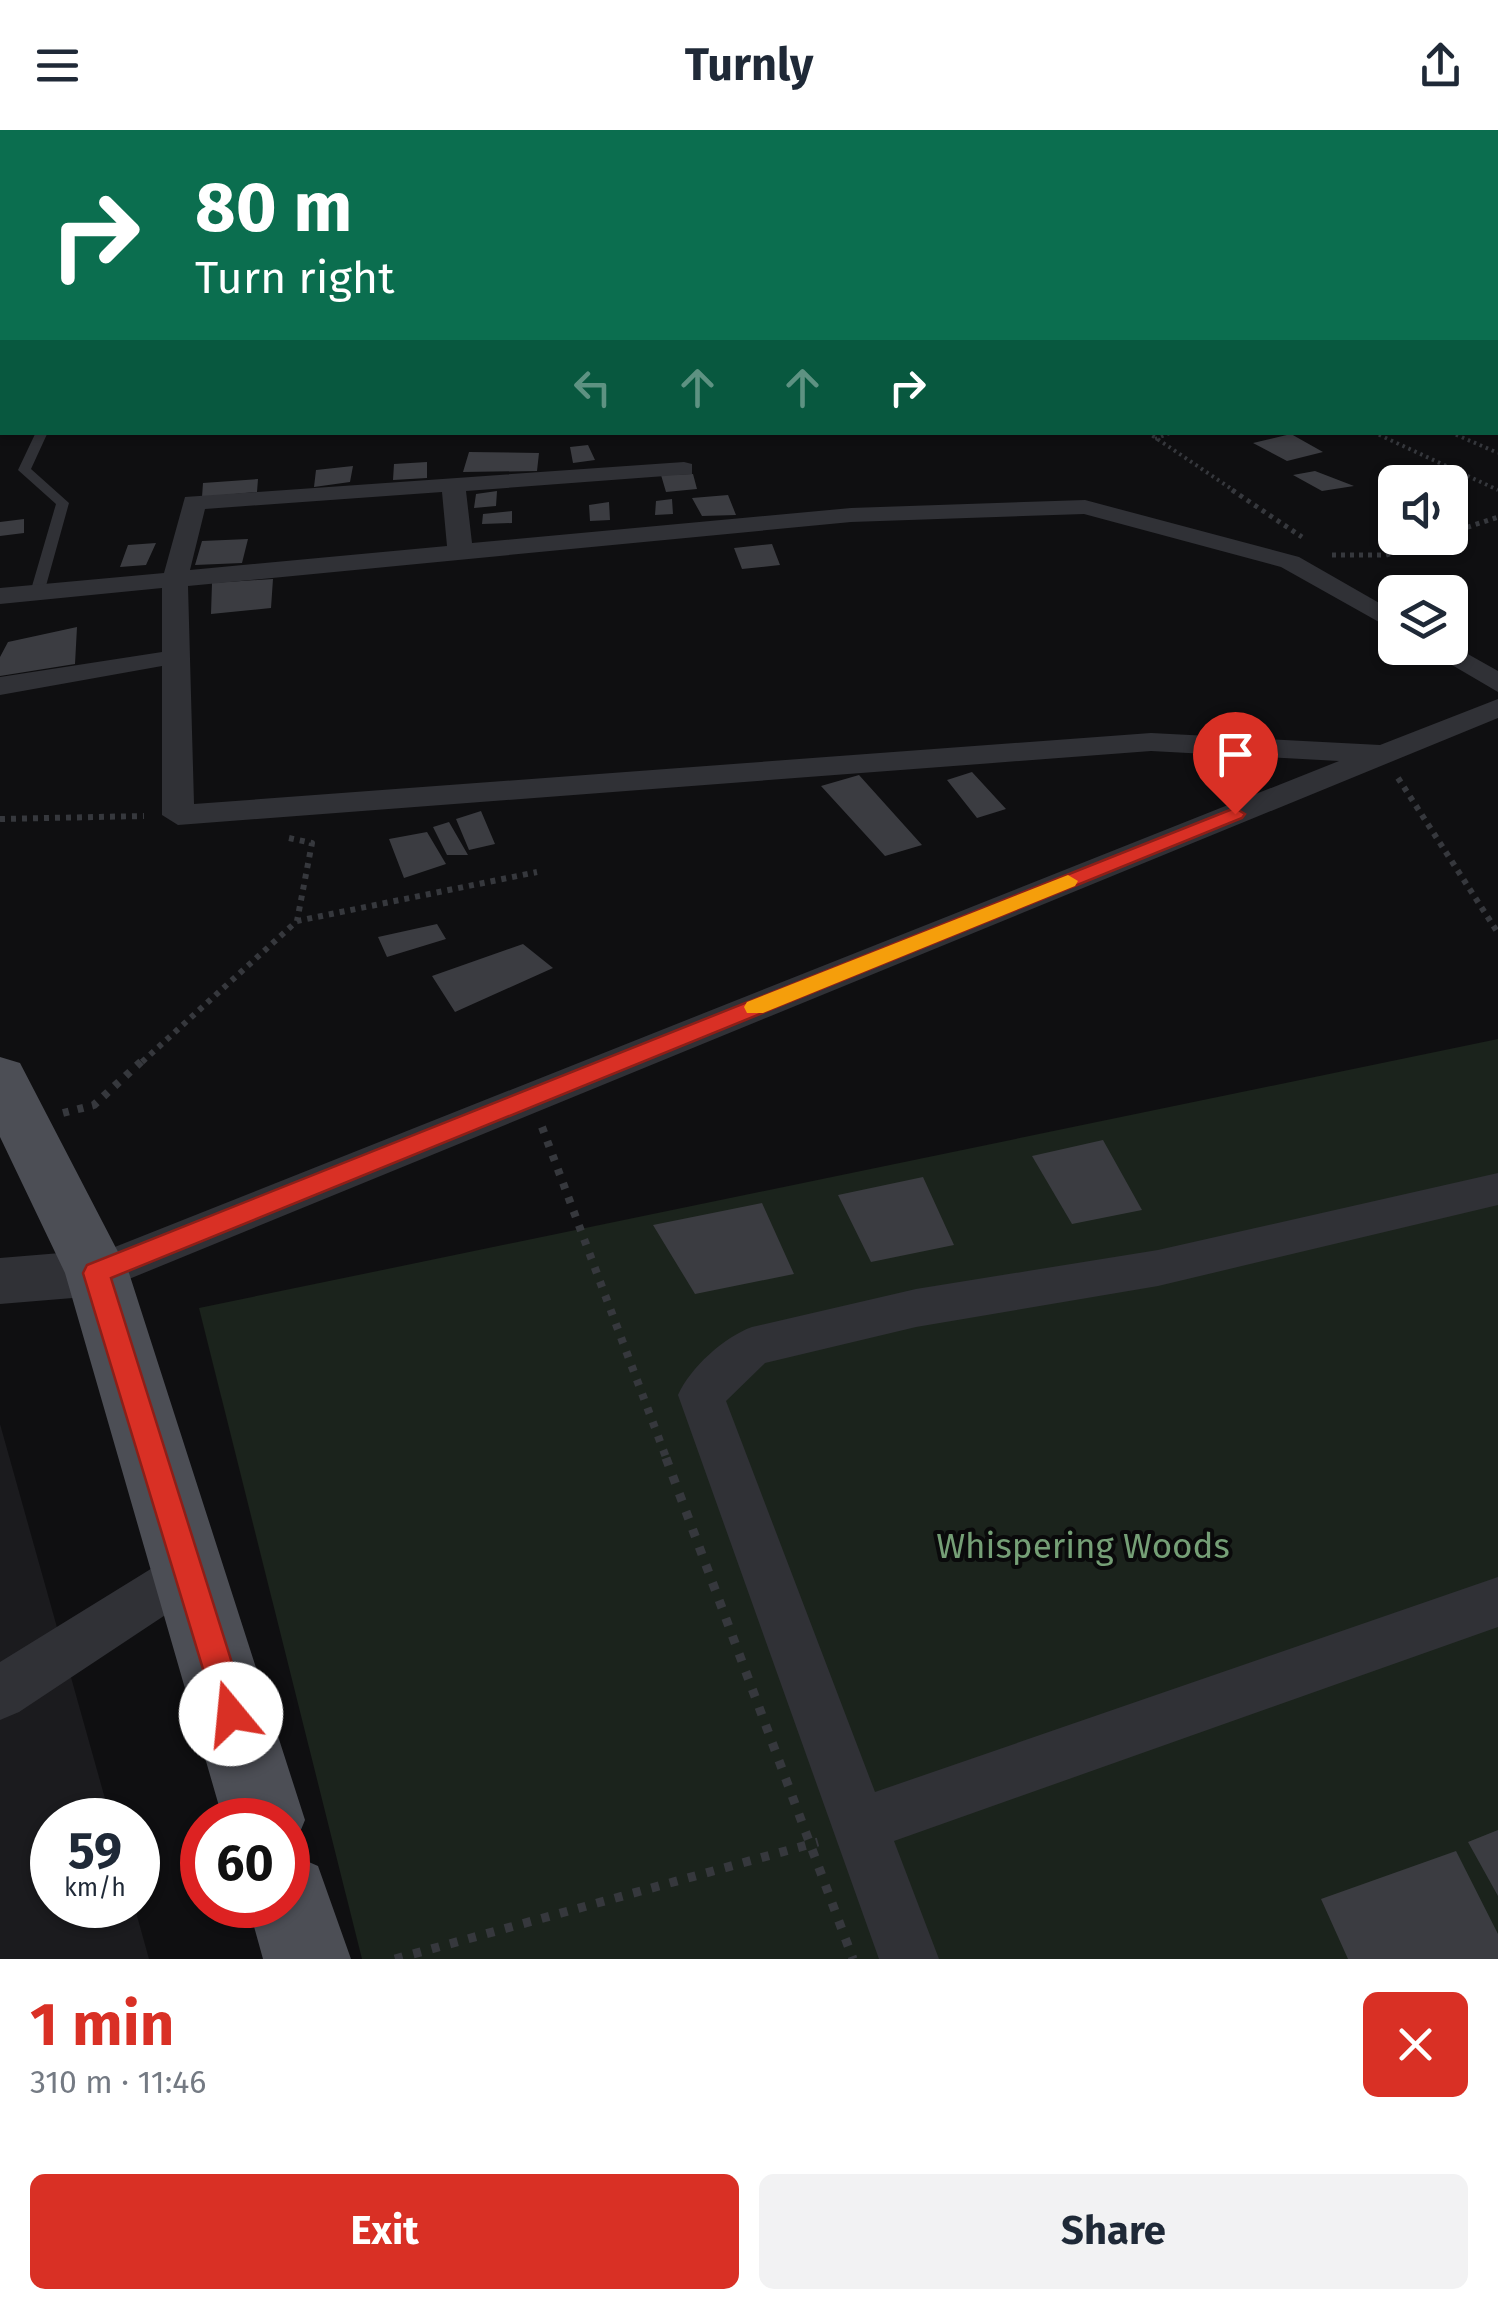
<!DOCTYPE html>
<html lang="en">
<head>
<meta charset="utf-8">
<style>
  :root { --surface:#fff; --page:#f2f2f3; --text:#1f2937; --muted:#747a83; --accent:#d93025 }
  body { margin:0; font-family:"Fira Sans",sans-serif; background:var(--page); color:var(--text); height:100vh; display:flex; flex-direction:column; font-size:38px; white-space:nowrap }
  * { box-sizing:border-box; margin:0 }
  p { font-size:32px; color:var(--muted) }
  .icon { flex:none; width:55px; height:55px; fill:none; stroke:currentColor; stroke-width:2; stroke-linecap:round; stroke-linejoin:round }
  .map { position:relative; height:1829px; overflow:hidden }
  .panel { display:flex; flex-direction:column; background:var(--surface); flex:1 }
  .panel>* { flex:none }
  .hud { position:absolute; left:0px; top:0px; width:1500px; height:305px; box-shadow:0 2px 8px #0004; background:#0b6e4f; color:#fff; overflow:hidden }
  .controls { position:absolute; left:1378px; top:335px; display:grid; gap:20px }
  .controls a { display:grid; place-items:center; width:90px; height:90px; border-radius:15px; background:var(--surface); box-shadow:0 2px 8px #0004; font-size:50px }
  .speed { position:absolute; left:30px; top:1668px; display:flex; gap:20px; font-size:50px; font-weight:700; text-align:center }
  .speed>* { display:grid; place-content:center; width:130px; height:130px; border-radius:50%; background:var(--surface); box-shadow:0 2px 8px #0004; line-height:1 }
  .speed small { font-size:25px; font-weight:400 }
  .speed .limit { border:15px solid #d22; background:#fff; color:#111 }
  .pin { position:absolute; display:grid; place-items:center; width:85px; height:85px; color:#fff; margin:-102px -42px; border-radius:50% 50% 50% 0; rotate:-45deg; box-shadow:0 0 10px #0007 }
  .pin .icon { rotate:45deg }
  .me { position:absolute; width:110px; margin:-55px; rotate:343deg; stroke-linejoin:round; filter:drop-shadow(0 0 8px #0008) }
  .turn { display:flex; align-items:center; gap:35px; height:210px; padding:0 30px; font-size:45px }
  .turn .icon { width:130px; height:130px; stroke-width:2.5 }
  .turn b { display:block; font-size:70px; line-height:85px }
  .lanes { display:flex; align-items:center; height:95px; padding:0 30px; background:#0003; justify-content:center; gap:50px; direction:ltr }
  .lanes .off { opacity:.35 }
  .round { display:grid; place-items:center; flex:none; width:105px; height:105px; border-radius:15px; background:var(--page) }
  .head { display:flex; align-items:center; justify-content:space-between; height:170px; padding:0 30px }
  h1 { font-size:60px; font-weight:700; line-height:75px; color:var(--accent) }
  .cta { display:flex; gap:20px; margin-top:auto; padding:20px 30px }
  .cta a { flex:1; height:115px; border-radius:15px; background:var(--accent); color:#fff; font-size:40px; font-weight:700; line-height:115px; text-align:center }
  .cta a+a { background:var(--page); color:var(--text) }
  header { display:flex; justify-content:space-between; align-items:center; height:130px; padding:0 30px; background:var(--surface); font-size:45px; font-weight:700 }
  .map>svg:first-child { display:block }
  .built { fill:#1b1b1e }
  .green { fill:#1b231c }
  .building { fill:#3b3c41 }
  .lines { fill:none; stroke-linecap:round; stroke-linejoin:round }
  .path-far4 { stroke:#36383d; stroke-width:4; stroke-dasharray:2.5 4; stroke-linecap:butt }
  .path-far3 { stroke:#36383d; stroke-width:5; stroke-dasharray:4 5; stroke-linecap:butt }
  .path-far2 { stroke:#36383d; stroke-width:6; stroke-dasharray:5 6; stroke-linecap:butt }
  .path-far1 { stroke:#36383d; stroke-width:8; stroke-dasharray:6 9; stroke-linecap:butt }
  .path { stroke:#36383d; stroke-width:9; stroke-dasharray:8 11; stroke-linecap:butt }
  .service { fill:#303136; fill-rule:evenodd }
  .minor { fill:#303136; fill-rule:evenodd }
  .tertiary { fill:#303136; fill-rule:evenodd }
  .primary { fill:#4c4e55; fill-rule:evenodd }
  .route { fill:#d93025; stroke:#8d1f18; stroke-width:2.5 }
  .slow { fill:#f59e0b }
  .labels { text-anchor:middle; stroke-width:8; stroke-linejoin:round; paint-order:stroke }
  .near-park-label { font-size:35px; fill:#759f76; stroke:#0a0a0b }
</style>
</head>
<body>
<header><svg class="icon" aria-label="menu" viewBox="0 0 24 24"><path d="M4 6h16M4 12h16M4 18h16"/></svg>Turnly<svg class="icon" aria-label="share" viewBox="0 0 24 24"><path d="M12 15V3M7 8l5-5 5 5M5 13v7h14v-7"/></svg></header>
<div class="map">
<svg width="1498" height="1829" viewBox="0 0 1498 1829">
  <rect width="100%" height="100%" fill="#0f0f11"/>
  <path class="built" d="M0,1294L111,1690H52V1775H134L149,1829H0Z"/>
  <path class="green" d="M1498,909V1829H362L199,1178Z"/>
  <path class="building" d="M1291,304L1323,322L1287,331L1253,313Z
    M588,315L595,330L573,333L570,317Z
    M469,322L539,323L537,341L463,342Z
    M427,332V348L393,350L394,334Z
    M353,336L350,352L314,357L316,340Z
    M1315,341L1354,356L1322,361L1293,345Z
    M693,344L697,359L666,362L661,345Z
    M258,349L257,362L202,367L203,353Z
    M497,361L496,376L474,378L476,364Z
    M728,365L736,385L702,386L692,368Z
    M672,369L673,384L655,385L656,371Z
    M609,372L610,390L590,391L589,375Z
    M512,381V393L482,394L483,384Z
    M24,389V403L0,406V392Z
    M248,409L242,433L195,435L202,411Z
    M156,413L146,435L120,437L128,415Z
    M772,414L780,435L742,439L734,418Z
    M273,449L271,478L211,484L212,453Z
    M77,497L75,534L0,546V527L8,512Z
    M972,642L1006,679L977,688L947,650Z
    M859,645L922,715L885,726L821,656Z
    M481,681L495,714L469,720L456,689Z
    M449,692L468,725H447L433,697Z
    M427,702L446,734L404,748L389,709Z
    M437,794L446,809L387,827L378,807Z
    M523,814L553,838L455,882L432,846Z
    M1103,1010L1142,1080L1072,1094L1032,1026Z
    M923,1047L954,1115L871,1132L838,1065Z
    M762,1073L794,1144L695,1164L653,1095Z
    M1498,1700V1766L1468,1712Z
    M1456,1721L1498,1804V1829H1348L1321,1769Z"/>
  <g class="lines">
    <path class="path-far4" d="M1147,302L1236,362
      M1373,302L1498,360
      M1450,302L1498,323
      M1155,309L1172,302"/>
    <path class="path-far3" d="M1232,360L1302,407
      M1450,403L1498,387
      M1332,425H1386L1438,408"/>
    <path class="path-far2" d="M1398,648L1498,803
      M0,689L144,686
      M289,708L312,713L297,791
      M142,932L297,791L537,742"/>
    <path class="path-far1" d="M63,983L94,975L144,929
      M542,997L667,1330"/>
    <path class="path" d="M666,1328L853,1829
      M395,1829L818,1712"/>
    <path class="service" d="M0,201H2V207H0Z
      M36,302H48L31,339L69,373L44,463L37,467L30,463L56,374L18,340Z"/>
    <path class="minor" d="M0,0H8L9,2L0,8Z
      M41,0H140L142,2H40Z
      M684,332L692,334V344L466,361L472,413L851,378L1085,370L1299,427L1395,482V501L1281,437L1084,384L851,392L188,456L194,674L1151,603L1380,615L1498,569V588L112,1156L97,1161L82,1156L75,1143L82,1130L1339,631L1151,621L178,695L162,685V536L0,565V547L162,522V458L0,474V458L164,443L185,367ZM442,362L447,416L190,440L205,379Z
      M1450,514L1498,541V562L1423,518H1450Z
      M1498,1043V1075L1158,1156L916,1197L765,1233L726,1271L875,1662L1498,1447V1497L894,1711L939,1829H879L678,1265C690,1238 724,1207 752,1197L916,1159L1158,1120Z
      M188,1416L206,1424L213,1441L206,1458L19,1582L0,1590V1532Z"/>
    <path class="tertiary" d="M97,1120L116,1127L124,1143L116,1159L97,1166L0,1174V1128Z"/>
    <path class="primary" d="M0,927L20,933L129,1143L305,1690L293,1719L288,1722V1690H223L65,1143L0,1007Z
      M288,1723L318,1736L351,1829H263L248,1775H288Z"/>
  </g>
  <path class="route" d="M1235,678L1245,684L1242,688L111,1148L248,1584L243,1595L231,1600L220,1595L83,1143L87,1135Z"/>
  <path class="slow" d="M1068,745L1078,751L1075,756L763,883H747L744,877L747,872Z"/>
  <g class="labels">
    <g class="near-park-label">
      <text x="1083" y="1428">Whispering Woods</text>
    </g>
  </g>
</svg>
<div class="controls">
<a><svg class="icon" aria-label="sound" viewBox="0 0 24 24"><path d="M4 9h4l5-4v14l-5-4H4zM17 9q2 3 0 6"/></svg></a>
<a><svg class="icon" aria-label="layers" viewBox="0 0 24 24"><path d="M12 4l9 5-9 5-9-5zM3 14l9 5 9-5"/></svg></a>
</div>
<div class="speed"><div>59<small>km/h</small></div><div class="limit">60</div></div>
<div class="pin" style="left:1235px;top:684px;background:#d93025"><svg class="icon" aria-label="arrive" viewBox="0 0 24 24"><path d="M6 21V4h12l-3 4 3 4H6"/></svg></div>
<svg class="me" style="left:231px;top:1584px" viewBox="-20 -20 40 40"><circle r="19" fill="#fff"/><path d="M0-13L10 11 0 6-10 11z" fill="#d93025"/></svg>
<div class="hud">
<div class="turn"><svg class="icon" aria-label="right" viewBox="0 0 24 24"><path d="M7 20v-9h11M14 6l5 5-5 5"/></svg><div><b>80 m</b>Turn right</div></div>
<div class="lanes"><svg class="icon off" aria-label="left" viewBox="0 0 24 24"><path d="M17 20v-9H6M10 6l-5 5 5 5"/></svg><svg class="icon off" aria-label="ahead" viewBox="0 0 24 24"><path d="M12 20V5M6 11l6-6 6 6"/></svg><svg class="icon off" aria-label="ahead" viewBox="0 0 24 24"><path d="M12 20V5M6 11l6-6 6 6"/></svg><svg class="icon" aria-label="right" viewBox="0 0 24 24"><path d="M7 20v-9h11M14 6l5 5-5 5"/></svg></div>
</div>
</div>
<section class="panel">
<div class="head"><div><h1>1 min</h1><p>310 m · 11:46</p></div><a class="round" style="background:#d93025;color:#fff"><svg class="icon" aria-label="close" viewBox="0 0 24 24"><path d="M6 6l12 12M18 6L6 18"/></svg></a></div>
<div class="cta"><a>Exit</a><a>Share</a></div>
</section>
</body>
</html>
